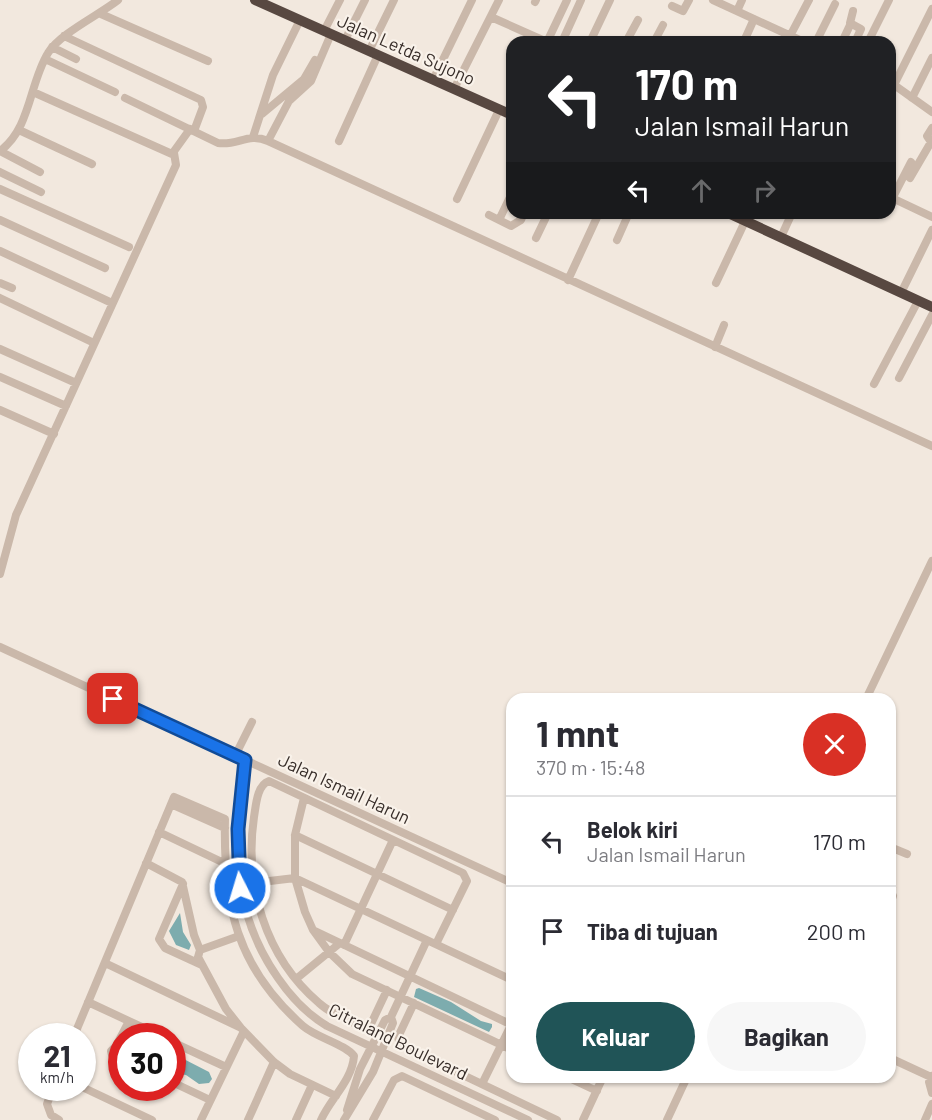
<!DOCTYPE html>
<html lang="id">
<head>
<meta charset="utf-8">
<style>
  :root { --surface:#fff; --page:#f7f7f7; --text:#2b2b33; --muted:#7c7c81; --line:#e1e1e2; --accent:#205457 }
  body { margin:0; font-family:Barlow,sans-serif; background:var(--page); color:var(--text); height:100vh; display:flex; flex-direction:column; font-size:22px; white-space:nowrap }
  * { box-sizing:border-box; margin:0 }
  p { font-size:20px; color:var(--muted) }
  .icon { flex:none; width:33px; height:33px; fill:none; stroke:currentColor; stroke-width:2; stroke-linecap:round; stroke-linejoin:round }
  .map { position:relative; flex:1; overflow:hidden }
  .panel { position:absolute; left:506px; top:693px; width:390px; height:390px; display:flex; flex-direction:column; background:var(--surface); border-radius:18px; box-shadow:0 2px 4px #0004 }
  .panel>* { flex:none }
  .top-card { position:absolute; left:506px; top:36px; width:390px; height:183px; border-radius:18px; box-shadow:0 2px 4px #0004; background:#202124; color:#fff; overflow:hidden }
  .speed { position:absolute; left:18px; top:1023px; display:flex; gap:12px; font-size:30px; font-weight:700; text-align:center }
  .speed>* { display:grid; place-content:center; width:78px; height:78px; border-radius:50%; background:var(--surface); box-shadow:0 2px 4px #0004; line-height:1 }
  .speed small { font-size:15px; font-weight:400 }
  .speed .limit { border:9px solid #d22; background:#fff; color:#111 }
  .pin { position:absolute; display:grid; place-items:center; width:51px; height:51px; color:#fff; margin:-26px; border-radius:12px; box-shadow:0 3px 9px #0006 }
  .me { position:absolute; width:66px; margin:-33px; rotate:355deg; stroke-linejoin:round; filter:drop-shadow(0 0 4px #0008) }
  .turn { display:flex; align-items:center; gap:21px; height:126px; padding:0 30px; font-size:27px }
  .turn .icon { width:78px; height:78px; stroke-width:2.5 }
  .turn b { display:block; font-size:42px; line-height:51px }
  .lanes { display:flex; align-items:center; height:57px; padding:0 30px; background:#0003; justify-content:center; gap:30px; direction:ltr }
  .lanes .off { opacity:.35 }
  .round { display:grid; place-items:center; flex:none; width:63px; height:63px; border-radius:32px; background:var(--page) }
  .headline { display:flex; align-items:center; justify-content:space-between; height:102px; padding:0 30px }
  h1 { font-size:36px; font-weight:700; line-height:45px }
  .action { display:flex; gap:12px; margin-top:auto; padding:12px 30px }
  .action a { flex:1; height:69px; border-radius:36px; background:var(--accent); color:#fff; font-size:24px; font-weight:700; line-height:69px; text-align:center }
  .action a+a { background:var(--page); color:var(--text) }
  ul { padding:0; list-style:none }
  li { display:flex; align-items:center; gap:18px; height:90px; padding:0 30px; border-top:2px solid var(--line) }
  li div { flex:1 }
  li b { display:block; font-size:22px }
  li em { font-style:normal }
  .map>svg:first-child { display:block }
  .water { fill:#7dacae }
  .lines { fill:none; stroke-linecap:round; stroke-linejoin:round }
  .minor { stroke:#cab8aa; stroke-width:8 }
  .highway { stroke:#584841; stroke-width:10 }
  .route-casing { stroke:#114b97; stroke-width:15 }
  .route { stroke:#1a73e8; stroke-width:10 }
  .labels { text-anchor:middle; stroke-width:4.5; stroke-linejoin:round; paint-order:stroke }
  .street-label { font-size:18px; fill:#372d29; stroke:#f9f2ea }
</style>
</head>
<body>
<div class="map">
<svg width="932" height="1120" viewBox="0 0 932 1120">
  <rect width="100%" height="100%" fill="#f2e8de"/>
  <path class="water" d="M180,913L183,932L191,945L189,950L176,945L169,931Z
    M419,988L451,1002L481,1021L492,1024V1027L489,1032L414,997L416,989Z
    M172,1053L209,1072L212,1079L209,1083L199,1084L186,1075L173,1073Z"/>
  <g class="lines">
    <path class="minor" d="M713,0L804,42
      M535,2L536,0
      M672,6L683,11L689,0
      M737,11L742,0
      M853,11L850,23L861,29L855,42
      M101,14L208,61
      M491,17L547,42
      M324,31L340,0
      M64,36L201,100L203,107L194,131
      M790,36L809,0
      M345,40L365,0
      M547,42L567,0
      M562,42L581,0
      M590,42L610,0
      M626,42L638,20
      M654,42L663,25
      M747,42L745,39L754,19
      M816,42L835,4
      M842,42L851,23
      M868,42L889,0
      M52,47L76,59
      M369,51L394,0
      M45,59L115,92
      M433,80L472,0
      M890,82L932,112
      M894,85L932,9
      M454,89L499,0
      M33,92L172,154L190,129
      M125,98L218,143C238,146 248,132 268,141L932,446
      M912,98L932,58
      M262,114L304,79L315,60
      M19,130L92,164
      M253,137L273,75L300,20
      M268,141L289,101L311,81L331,34
      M339,141L378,55
      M0,151C31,128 29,84 48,53C59,34 99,15 118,0
      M0,151L40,172
      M0,172L41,192
      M910,178L931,142L927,136L932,128
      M0,189L129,247
      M890,197L932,217
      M457,199L499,110
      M892,199L911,162
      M489,215L499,220L512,193
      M829,215V213
      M0,220L105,268
      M499,220L511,226L521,220L524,213
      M781,237L792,213
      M536,238L548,213
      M617,240L629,213
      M0,251L112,303
      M568,280L599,213
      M0,283L12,288
      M716,283L749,213
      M901,293L932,230
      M0,298L94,343
      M715,347L724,325
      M0,349L76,383
      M0,377L66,406
      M899,378L932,315
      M874,384L918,301
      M0,410L54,434
      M0,574L16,515L176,165L174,153
      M0,647L512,883
      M866,699L932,561
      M235,756L252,722
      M245,760C235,842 228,906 278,978C291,997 307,1014 327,1026L528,1120
      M304,798L295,835V878L305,912L313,930L329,952L352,974L512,1050
      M171,804L225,828
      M159,832L224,863
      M295,835L453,910
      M890,847L907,854
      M146,863L182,882L194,935L200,950L198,957L226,1009L241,1028L274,1062L290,1074L336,1096
      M253,883L295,878L512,980
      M183,884L159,939L165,948L202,965
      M890,887L892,888
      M890,904L893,896
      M315,931L512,1025
      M344,945L393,840
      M200,950L239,936
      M105,963L239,1027
      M296,979L340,943
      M387,990L370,1026L363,1027C348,1020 331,1014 319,1003C265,957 244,885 254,817C256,805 257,785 269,781L463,873L467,881L436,944
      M88,1002L161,1036
      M414,1003L398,1037L400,1045L557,1120
      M74,1036L174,797L225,819C223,905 236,967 303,1026C317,1038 345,1044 354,1056C352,1081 330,1099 321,1120
      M172,1042L226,1067
      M116,1046L111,1051L112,1055L122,1059
      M122,1057L116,1046L129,1021
      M890,1058L931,1077
      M932,1076L929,1082L932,1093
      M567,1077L597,1091
      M172,1082L210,1100
      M482,1084L512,1023
      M82,1087L152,1120
      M53,1088L47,1104L51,1115L59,1120
      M347,1110L360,1069L385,1020L391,1017
      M201,1120L244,1031
      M248,1120L274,1062
      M296,1120L312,1085
      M344,1120L373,1072L393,1023L391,1017L427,940
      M373,1120L394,1080L402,1076L495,1120
      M583,1120L603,1077
      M667,1120L687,1077
      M925,1120L932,1104"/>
    <path class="highway" d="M255,0L512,115
      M728,213L932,307"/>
  </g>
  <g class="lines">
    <defs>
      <path id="route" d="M113,699L245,760L238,829L240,888"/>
    </defs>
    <use href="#route" class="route-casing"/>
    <use href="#route" class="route"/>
  </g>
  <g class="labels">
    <g class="street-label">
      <text transform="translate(406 50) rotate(24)" y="6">Jalan Letda Sujono</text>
      <text transform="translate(344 789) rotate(25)" y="6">Jalan Ismail Harun</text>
      <text transform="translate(398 1042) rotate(26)" y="6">Citraland Boulevard</text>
    </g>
  </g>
</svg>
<div class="speed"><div>21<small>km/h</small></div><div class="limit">30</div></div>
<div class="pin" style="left:113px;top:699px;background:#d93025"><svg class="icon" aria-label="arrive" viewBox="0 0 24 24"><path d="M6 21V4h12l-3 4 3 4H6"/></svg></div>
<svg class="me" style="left:240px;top:888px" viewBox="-20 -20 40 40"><circle r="17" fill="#1a73e8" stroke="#fff" stroke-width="3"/><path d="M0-11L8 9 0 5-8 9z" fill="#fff"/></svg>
<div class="top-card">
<div class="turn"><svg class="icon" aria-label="left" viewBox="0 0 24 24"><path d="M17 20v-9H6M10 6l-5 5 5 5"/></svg><div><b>170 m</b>Jalan Ismail Harun</div></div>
<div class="lanes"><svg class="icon" aria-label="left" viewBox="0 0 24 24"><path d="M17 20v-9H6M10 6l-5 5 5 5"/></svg><svg class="icon off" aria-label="ahead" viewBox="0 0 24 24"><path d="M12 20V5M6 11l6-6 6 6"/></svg><svg class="icon off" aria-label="right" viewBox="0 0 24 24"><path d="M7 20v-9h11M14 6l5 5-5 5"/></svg></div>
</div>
<section class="panel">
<div class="headline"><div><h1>1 mnt</h1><p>370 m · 15:48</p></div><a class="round" style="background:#d93025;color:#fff"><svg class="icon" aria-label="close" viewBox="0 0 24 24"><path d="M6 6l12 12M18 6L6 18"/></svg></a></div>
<ul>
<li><svg class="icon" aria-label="left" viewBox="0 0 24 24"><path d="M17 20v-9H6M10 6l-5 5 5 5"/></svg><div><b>Belok kiri</b><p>Jalan Ismail Harun</p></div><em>170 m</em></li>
<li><svg class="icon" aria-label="arrive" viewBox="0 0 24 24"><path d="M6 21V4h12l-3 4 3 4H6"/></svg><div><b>Tiba di tujuan</b></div><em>200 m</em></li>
</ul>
<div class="action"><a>Keluar</a><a>Bagikan</a></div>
</section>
</div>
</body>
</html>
